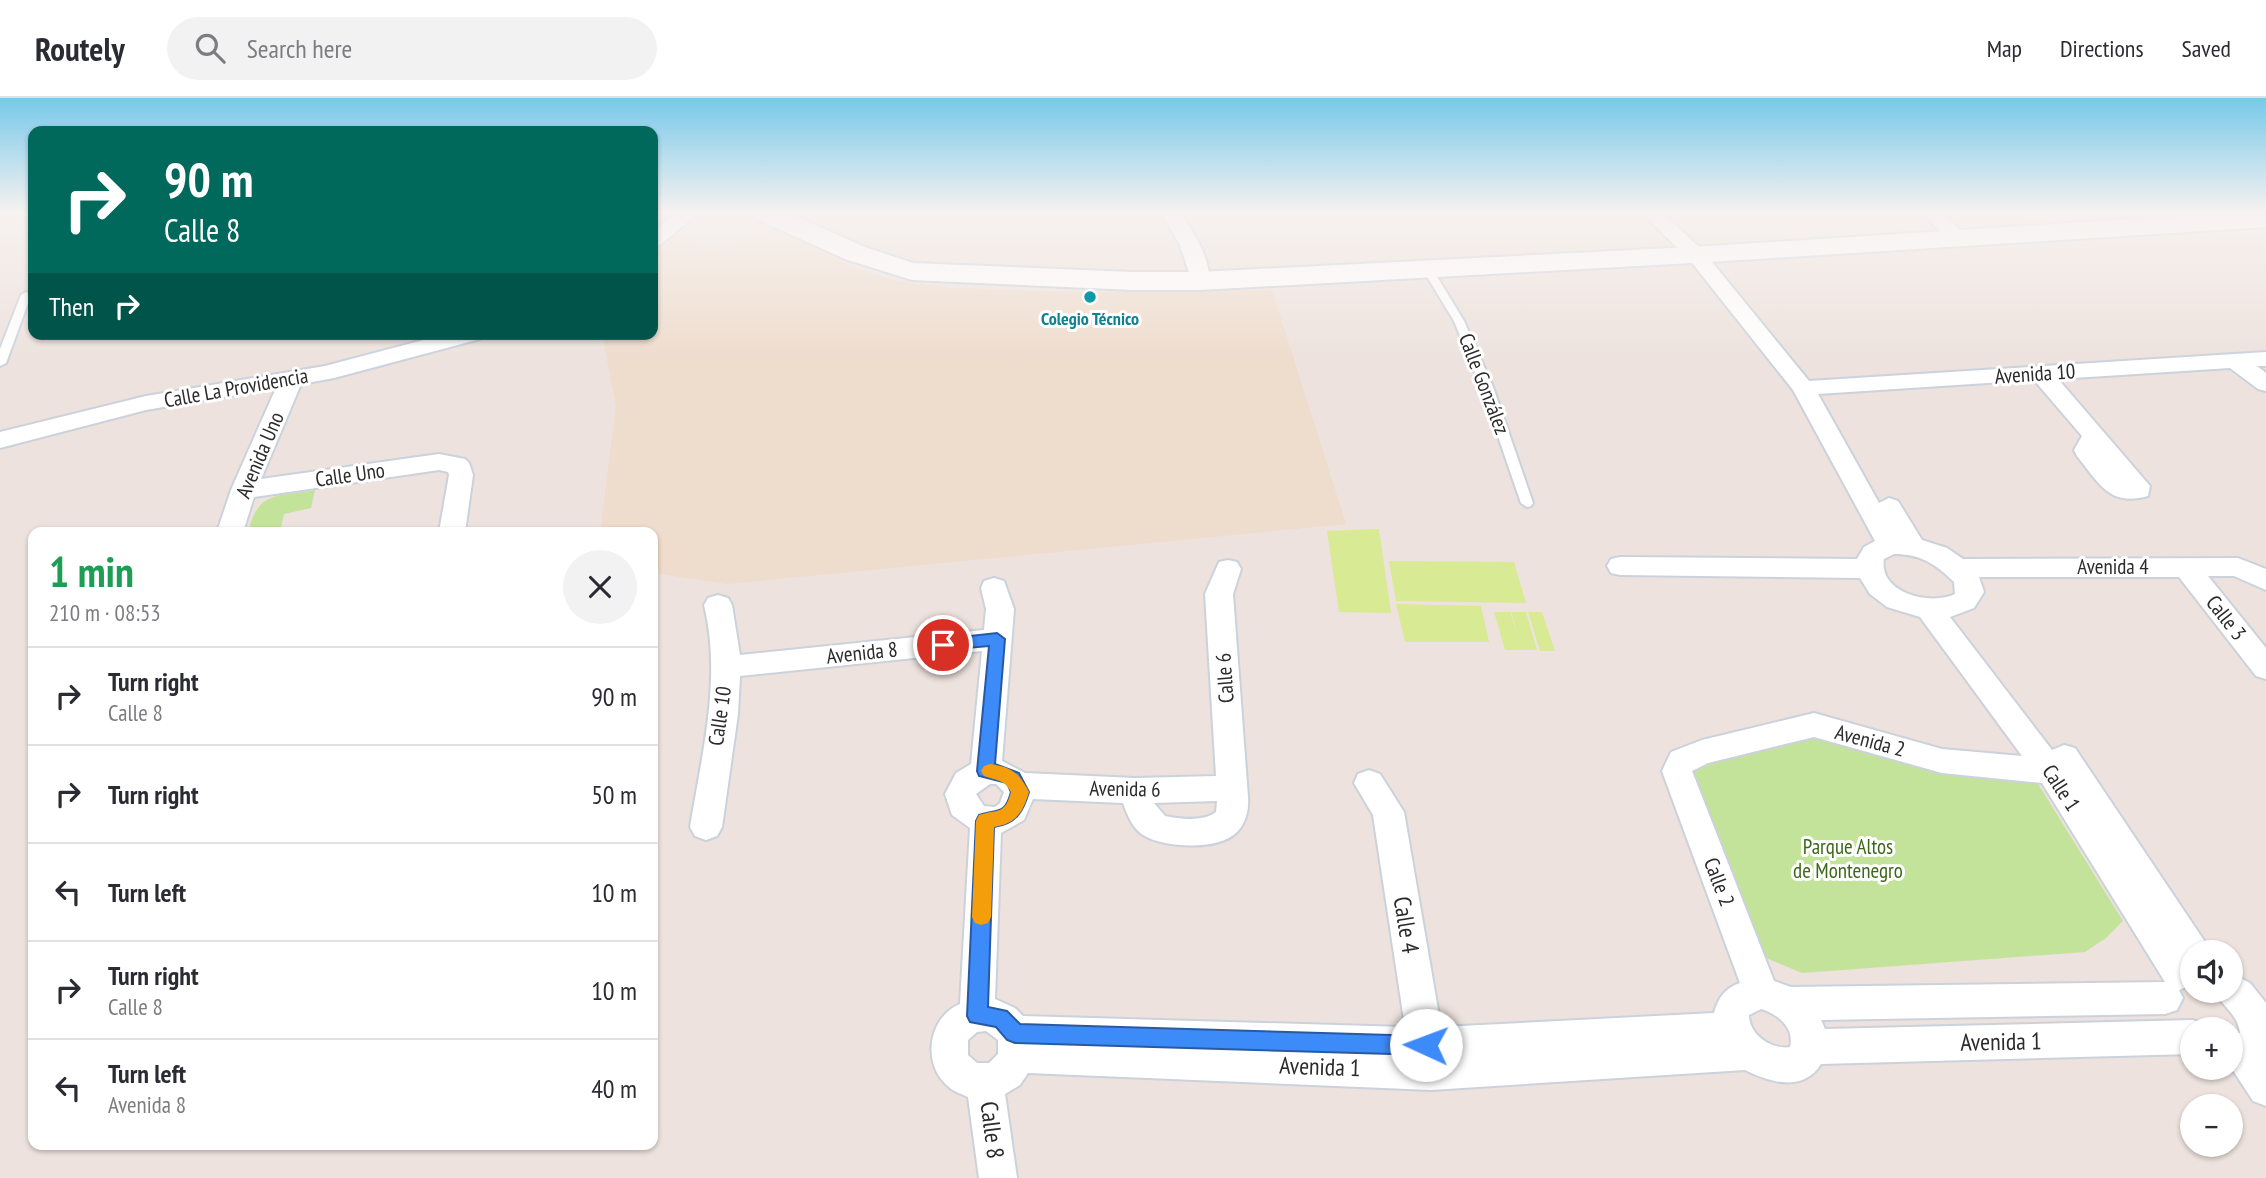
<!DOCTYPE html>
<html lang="en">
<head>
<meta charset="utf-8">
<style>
  :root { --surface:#fff; --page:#f2f2f3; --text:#2b2b33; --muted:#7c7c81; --line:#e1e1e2 }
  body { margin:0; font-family:"PT Sans Narrow",sans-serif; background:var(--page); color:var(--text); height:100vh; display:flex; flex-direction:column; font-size:26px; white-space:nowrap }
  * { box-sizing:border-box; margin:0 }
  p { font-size:23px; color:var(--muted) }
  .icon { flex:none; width:38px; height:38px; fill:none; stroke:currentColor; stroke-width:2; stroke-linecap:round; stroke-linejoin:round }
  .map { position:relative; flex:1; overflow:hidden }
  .panel { position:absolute; left:28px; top:429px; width:630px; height:623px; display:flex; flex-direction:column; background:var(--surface); border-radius:14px; box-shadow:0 2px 5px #0004 }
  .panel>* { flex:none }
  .banner { position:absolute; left:28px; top:28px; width:630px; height:214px; border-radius:14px; box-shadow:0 2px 5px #0004; background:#00695c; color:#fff; overflow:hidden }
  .buttons { position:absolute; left:2180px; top:842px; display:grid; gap:14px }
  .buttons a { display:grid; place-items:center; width:63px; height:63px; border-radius:50%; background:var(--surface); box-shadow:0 2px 5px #0004; font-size:35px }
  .pin { position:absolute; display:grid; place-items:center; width:60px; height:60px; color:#fff; margin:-30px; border:4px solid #fff; border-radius:50%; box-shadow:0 2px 7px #0007 }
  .me { position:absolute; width:77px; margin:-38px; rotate:272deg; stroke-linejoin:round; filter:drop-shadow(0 0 5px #0008) }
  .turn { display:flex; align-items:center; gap:24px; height:147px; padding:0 21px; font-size:32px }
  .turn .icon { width:91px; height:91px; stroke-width:2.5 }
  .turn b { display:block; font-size:49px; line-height:60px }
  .then { display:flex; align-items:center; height:66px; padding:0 21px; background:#0003; gap:14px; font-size:26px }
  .round { display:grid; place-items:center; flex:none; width:74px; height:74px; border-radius:37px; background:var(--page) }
  .head { display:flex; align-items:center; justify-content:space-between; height:119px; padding:0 21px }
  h1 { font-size:42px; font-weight:700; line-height:52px; color:#1e9e55 }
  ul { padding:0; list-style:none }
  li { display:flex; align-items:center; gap:21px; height:98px; padding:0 21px; border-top:2px solid var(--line) }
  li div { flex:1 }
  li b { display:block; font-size:26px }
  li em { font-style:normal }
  header { display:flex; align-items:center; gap:42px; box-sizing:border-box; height:98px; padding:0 35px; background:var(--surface); border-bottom:2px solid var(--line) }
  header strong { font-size:33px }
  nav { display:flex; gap:38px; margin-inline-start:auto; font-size:24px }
  .search { width:490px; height:63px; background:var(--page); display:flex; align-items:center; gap:18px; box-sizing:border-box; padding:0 24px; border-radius:38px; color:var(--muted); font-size:26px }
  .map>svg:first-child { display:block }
  .education { fill:#eedccc }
  .green { fill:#c3e39a }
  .pitch { fill:#d9ea95 }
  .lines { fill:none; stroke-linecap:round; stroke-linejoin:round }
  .service-casing { stroke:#cbd2dc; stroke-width:4 }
  .minor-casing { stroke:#cbd2dc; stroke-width:4 }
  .secondary-casing { stroke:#cbd2dc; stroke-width:4 }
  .service { fill:#fff; fill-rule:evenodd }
  .minor { fill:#fff; fill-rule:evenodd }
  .secondary { fill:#fff; fill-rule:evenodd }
  .route { fill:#3d8af9; stroke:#285aa2; stroke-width:2 }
  .slow { fill:#f59e0b }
  .culture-dot { fill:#0f9aa8; stroke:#fff; stroke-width:2.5 }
  .labels { text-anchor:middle; stroke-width:6; stroke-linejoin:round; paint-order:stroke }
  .far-culture-label { font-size:18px; font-weight:bold; fill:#0d838f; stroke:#fff }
  .street-label { font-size:21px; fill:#2b2b2b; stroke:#fff }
  .park-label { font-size:21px; fill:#3c681a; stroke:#fff }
  .near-street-label { font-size:24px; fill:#2b2b2b; stroke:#fff }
</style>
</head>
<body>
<header>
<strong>Routely</strong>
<div class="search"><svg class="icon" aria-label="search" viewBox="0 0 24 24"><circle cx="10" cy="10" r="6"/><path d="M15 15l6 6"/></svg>Search here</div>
<nav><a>Map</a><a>Directions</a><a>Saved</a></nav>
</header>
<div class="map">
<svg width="2266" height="1080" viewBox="0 0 2266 1080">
  <rect width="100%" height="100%" fill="#ede2dd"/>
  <path class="education" d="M772,131L860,172L897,183L951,190L1079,194L1272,192L1346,426L727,486L653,475V434H600L616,308L602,236H653V156L677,137L716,154L737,143L743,145Z"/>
  <path class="green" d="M315,392L311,410L284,416L280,434H248C258,392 278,399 315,392Z
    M1816,637L2035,681L2123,823L2106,840L2085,854L1802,875L1766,860L1690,670Z"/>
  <path class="pitch" d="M1379,431L1391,515L1339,514L1327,433Z
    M1389,463L1514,464L1526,505L1396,503Z
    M1396,506L1481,508L1489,544H1405Z
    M1494,514H1510L1519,542L1511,514H1526L1537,552H1505Z
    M1528,514H1542L1555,553H1540Z"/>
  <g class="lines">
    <defs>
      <path id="service" d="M1428,169L1433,172L1464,223L1493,289L1533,405L1531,408L1527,409L1521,405L1481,289L1454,223L1423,172Z
        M26,194L31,197L6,265L0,268V251L21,197Z"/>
      <path id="minor" d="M678,114H700L660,147L653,149V134Z
        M1161,114H1180C1195,136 1208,157 1210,183L1207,187H1193L1180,147Z
        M1641,114H1662L1703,153L1809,283L2266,254V268H2257L2266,275V293L2258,291L2230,270L2058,281L2150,388L2148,398C2109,409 2099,385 2077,358L2074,352L2082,338L2034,282L1818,296L1879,405L1889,400L1898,403L1922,442L1947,450L1963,461L2238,460L2266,471V492L2234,478H2208L2266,550V581L2256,578L2179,479H1979L1984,494L1974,510L1950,519L2052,652L2064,647L2075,650L2205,844L2210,854H2193V886L2179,892L2183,900L2177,912L2165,916L1821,922L1825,931L2193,922L2206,927L2208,931H2193V956L1821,966C1803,995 1769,984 1745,972L1431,992L1028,975L1020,987L1005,996L1017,1080H979L968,999C962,996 954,994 949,989C921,967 928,919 960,906L970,730L952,717L945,696L956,675L971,666L982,553L740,578L738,616L722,729L717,738L706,742L695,738L690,729C702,656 722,580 704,507L708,500L718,497L728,500L732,507L740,557L984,532L986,511L981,490L984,483L994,480L1004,483L1014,511L1002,663L1025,675L1135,680L1216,678L1205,496L1219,464L1228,462L1237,464L1241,471L1233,496L1248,699C1249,711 1246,725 1237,734C1219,753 1164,750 1143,737C1132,730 1127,716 1123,705L1033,701L1024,722L1001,735L995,901L1015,910L1023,918L1405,929L1373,717L1354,685L1358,676L1369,672L1380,676L1404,714L1441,929L1714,915C1718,900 1725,890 1740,885L1662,673L1671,654L1702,642L1814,615L1942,651L2022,658L1920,519L1887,509L1870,496L1860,480L1620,477L1611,475L1607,468L1611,461L1620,459L1857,461L1864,449L1875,443L1793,292L1689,161ZM1894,456C1920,456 1936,466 1954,484L1955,496C1931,508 1878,495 1884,461ZM1814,639L1942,675L2042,685L2165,884L1791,889L1774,883L1692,673L1708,665ZM990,686H996L1004,694L1000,705L995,709L984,708L976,696ZM1217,703L1216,714C1203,724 1180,721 1165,718L1154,705ZM1761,911C1778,916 1795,930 1790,949C1772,952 1749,937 1749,917ZM986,933L998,942V956L989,965H977L968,957V942L977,934Z
        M1921,114H1942L1967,139L1964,143H1950Z
        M446,236H483L480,241L334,280L301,286L261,381L439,356L465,361L469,365L473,377L465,434H439L449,377L448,374L439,372L254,399L243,434H217L231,392L276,290L146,312L0,350V334L146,298L325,268Z
        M2231,875L2250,885L2266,905V1008L2253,1003L2232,971L2226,970H2231V936L2240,935C2238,916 2222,909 2214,892H2231Z"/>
      <path id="secondary" d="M750,114H786L865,149L913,165L1133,174H1200L1710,148L2241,114H2266V129L1710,164L1200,192H1133L912,182L845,161L754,120Z"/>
    </defs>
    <use href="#service" class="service-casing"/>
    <use href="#minor" class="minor-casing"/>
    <use href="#secondary" class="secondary-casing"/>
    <use href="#service" class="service"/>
    <use href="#minor" class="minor"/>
    <use href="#secondary" class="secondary"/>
  </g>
  <linearGradient id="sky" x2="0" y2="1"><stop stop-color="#78c9ea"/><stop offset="0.43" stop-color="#f7f2f0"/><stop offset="1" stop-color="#f7f2f0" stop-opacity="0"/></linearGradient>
  <rect width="2266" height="266" fill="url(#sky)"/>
  <path class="route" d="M997,535L1005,541L995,666L1019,675L1029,694C1023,714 1016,726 994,729L988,909L1007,913L1020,926L1426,938L1433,940L1436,947L1433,954L1426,957L1015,945L1007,942L996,929L970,924L967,918L976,723L979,717C998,711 1005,717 1011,694L1007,685L979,678L977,673L989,548L943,552L935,547L943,541Z"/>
  <path class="slow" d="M990,666C1012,669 1019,675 1029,694C1023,714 1016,726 994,729L991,819L988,825L981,827L975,825L972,819L976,723L979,717C998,711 1005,717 1011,694C1004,681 997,683 984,678L981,673L984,668Z"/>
  <circle class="culture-dot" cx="1090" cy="199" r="7"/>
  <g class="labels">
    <g class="far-culture-label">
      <text x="1090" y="227">Colegio Técnico</text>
    </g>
    <g class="street-label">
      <text transform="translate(2035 276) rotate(-4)" y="7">Avenida 10</text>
      <text transform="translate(1484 286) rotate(69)" y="7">Calle González</text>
      <text transform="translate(236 290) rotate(-10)" y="7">Calle La Providencia</text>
      <text transform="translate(260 357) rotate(-67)" y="7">Avenida Uno</text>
      <text transform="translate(350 377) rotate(-8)" y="7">Calle Uno</text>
      <text x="2113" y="476">Avenida 4</text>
      <text transform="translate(2226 520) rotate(52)" y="7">Calle 3</text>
      <text transform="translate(862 555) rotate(-6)" y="7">Avenida 8</text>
      <text transform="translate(1225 580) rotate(-94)" y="7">Calle 6</text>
      <text transform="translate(720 618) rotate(-82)" y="7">Calle 10</text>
      <text transform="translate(1870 643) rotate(15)" y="7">Avenida 2</text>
      <text transform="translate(2061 690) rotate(57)" y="7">Calle 1</text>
      <text transform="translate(1125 691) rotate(1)" y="7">Avenida 6</text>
      <text transform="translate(1719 784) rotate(69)" y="7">Calle 2</text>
    </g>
    <g class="park-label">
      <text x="1848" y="756">Parque Altos<tspan x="1848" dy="24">de Montenegro</tspan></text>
    </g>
    <g class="near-street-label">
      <text transform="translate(1406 827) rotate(81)" y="8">Calle 4</text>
      <text transform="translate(2001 944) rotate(-1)" y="8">Avenida 1</text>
      <text transform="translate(1320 969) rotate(2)" y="8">Avenida 1</text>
      <text transform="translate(992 1032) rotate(83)" y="8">Calle 8</text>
    </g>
  </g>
</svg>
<div class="buttons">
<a><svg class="icon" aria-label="sound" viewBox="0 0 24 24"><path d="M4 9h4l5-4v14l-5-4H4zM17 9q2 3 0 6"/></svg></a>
<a>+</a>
<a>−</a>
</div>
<div class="pin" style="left:943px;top:547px;background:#d93025"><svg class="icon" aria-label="arrive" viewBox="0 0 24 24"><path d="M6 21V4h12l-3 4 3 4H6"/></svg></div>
<svg class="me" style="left:1426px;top:947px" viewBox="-20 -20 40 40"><circle r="19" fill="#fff"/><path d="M0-13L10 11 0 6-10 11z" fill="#3d8af9"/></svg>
<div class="banner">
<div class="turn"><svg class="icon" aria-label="right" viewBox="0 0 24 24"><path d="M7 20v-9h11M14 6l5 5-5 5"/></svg><div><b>90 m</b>Calle 8</div></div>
<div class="then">Then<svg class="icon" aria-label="right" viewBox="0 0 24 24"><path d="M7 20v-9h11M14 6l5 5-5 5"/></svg></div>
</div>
<section class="panel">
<div class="head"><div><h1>1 min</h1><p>210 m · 08:53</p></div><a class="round"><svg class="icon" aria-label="close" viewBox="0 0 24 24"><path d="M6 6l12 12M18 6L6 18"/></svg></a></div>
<ul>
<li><svg class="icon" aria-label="right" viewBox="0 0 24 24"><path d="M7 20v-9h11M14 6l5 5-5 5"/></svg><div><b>Turn right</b><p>Calle 8</p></div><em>90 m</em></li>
<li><svg class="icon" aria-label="right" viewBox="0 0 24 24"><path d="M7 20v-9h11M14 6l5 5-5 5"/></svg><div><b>Turn right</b></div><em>50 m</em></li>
<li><svg class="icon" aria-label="left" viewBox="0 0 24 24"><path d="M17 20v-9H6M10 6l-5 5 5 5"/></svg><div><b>Turn left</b></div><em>10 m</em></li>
<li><svg class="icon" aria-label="right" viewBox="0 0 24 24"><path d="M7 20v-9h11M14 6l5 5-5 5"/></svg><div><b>Turn right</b><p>Calle 8</p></div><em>10 m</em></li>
<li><svg class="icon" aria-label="left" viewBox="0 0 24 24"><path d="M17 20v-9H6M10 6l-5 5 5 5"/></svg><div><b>Turn left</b><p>Avenida 8</p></div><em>40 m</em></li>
</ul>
</section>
</div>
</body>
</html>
